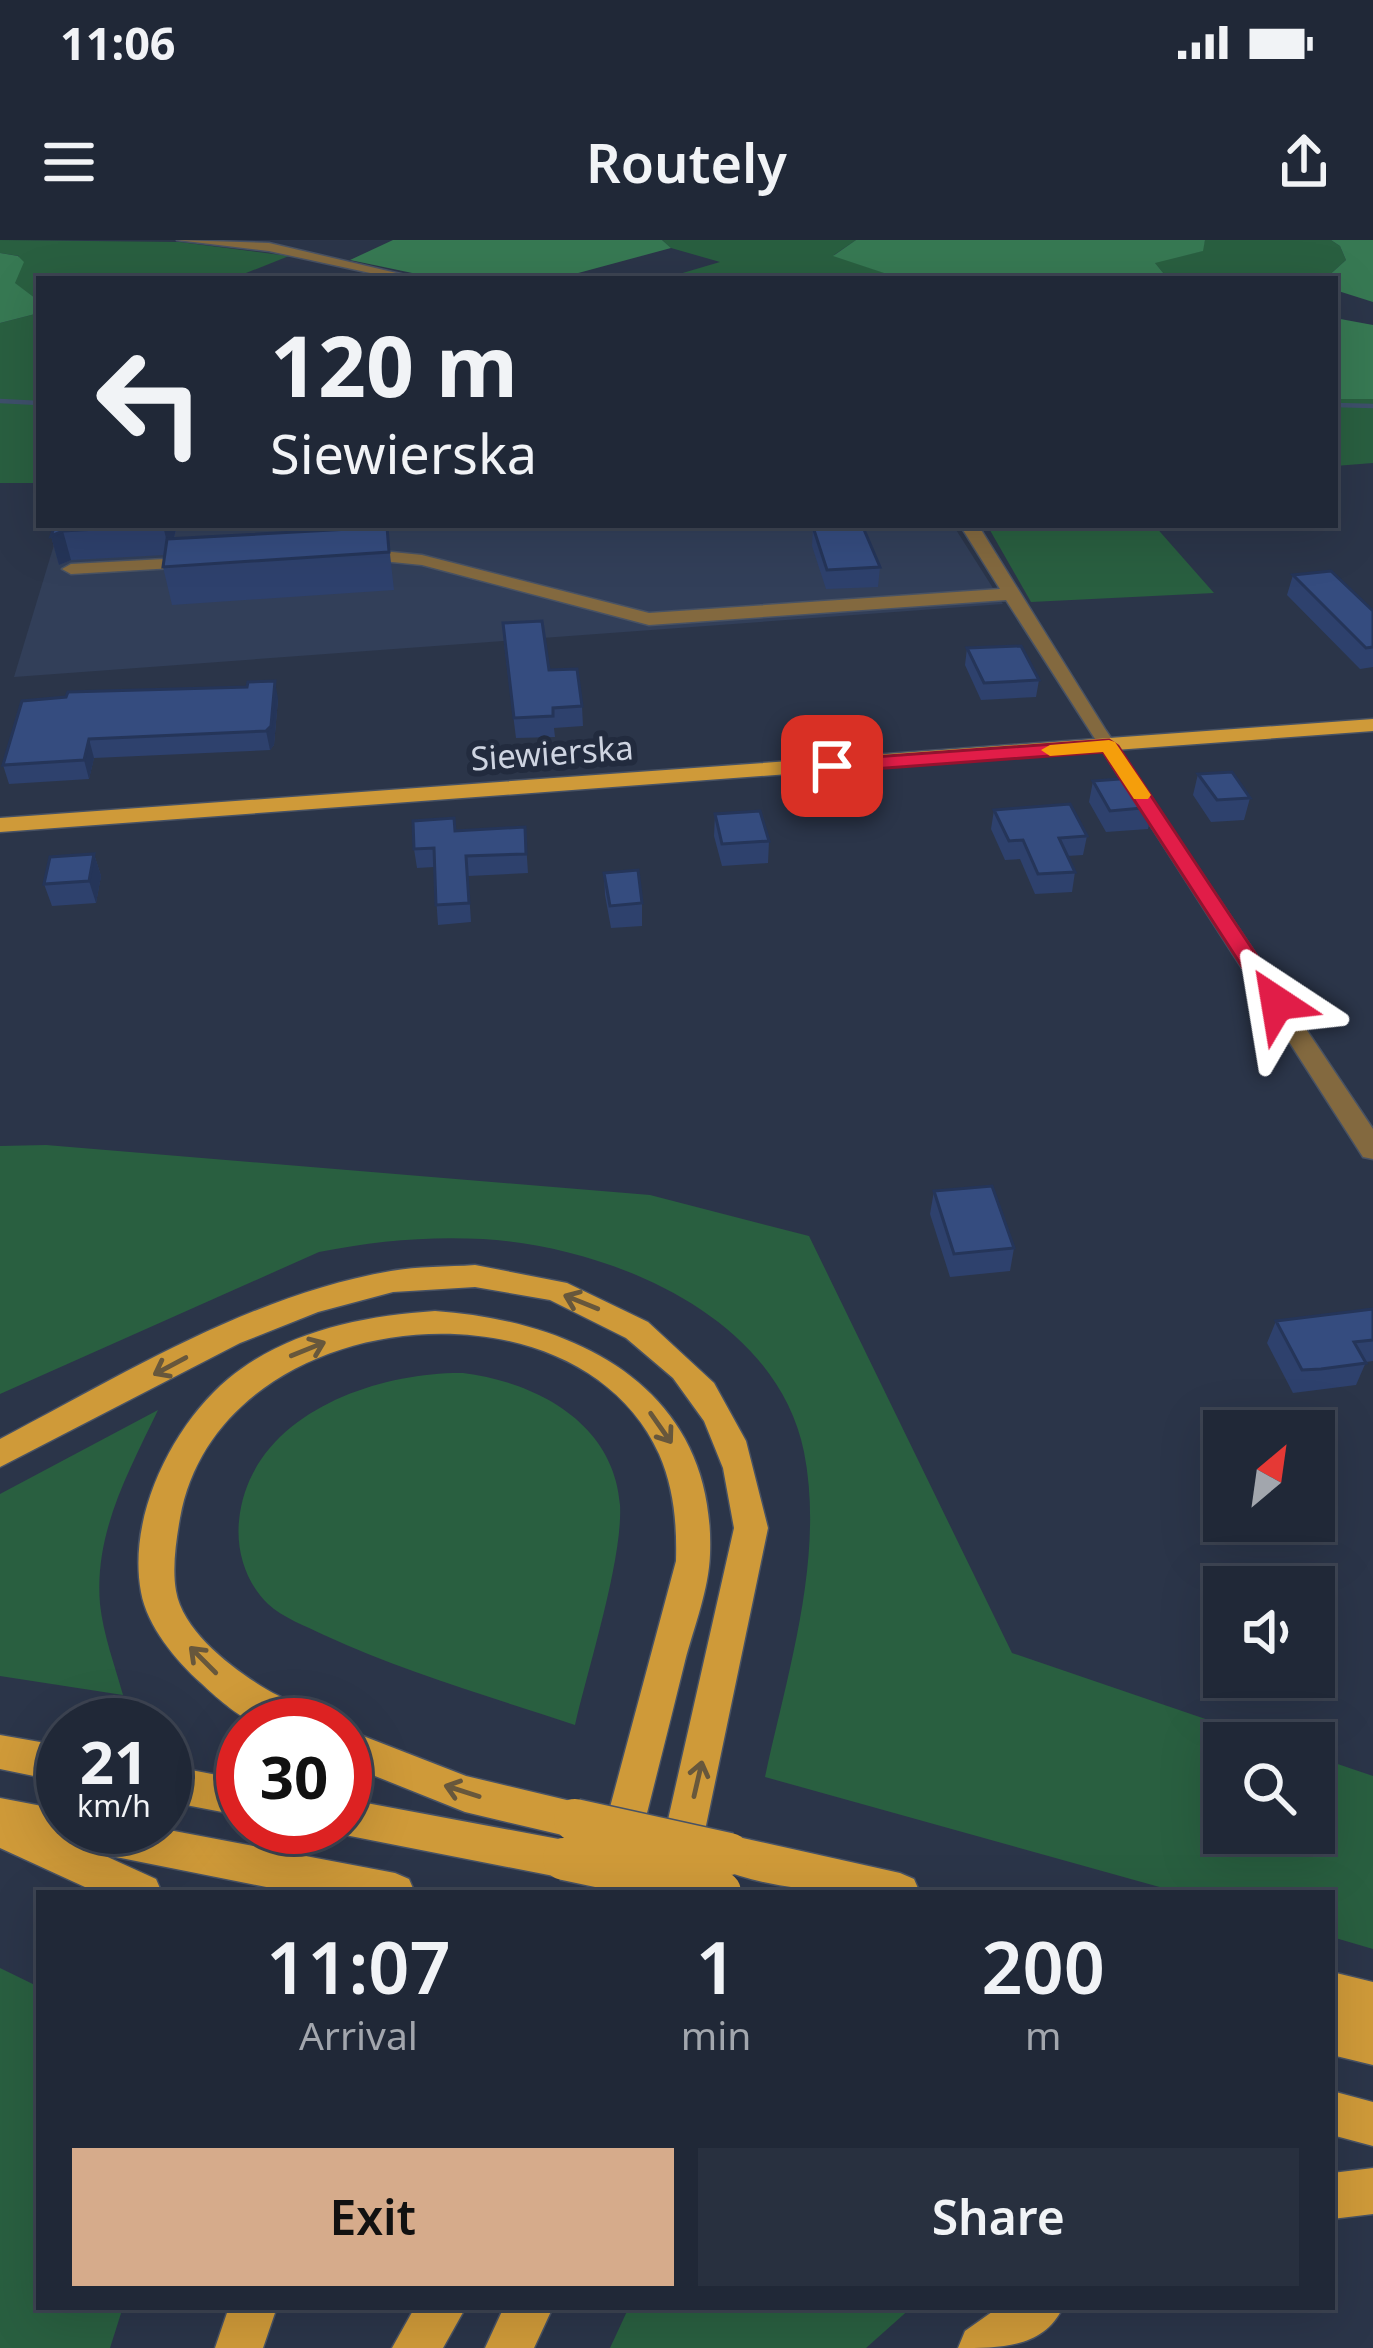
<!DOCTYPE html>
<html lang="en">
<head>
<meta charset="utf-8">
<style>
  :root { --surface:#202837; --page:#28303f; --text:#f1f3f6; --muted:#a2a6ad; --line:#3d4452; --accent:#d6ab8b }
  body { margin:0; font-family:"Noto Sans",sans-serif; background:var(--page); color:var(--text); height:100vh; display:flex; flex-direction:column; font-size:45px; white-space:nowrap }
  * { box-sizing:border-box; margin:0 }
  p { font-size:39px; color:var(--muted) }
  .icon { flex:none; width:66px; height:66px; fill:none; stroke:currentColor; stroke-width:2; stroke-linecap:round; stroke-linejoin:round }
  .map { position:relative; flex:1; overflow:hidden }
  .sheet { position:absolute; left:36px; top:1650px; width:1299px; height:420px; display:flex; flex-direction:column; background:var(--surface); border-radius:0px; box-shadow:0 12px 48px #0002,0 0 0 3px var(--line) }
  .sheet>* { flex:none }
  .top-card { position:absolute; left:36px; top:36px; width:1302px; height:252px; border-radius:0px; box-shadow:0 12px 48px #0002,0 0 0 3px var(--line); background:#202837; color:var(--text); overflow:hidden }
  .needle { width:78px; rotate:29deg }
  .fabs { position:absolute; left:1203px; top:1170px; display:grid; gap:24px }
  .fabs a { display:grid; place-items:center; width:132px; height:132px; border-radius:0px; background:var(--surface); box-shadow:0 12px 48px #0002,0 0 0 3px var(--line); font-size:60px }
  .speed { position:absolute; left:36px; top:1458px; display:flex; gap:24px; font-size:60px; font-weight:700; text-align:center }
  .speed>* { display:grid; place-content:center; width:156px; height:156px; border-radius:50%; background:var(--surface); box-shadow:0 12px 48px #0002,0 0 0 3px var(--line); line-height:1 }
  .speed small { font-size:30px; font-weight:400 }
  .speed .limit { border:18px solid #d22; background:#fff; color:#111 }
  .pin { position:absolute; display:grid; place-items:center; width:102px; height:102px; color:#fff; margin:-51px; border-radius:24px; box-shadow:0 6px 18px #0006 }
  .me { position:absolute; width:132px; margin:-66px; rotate:327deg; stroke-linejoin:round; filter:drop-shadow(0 0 9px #0008) }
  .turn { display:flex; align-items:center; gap:42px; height:252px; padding:0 36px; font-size:54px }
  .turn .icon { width:156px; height:156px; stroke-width:2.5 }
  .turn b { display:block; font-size:84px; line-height:102px }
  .eta { display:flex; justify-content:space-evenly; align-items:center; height:204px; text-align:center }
  .eta b { font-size:72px; font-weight:600; line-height:84px }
  .primary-button { display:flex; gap:24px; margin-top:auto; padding:24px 36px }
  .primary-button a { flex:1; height:138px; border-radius:0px; background:var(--accent); color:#111; font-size:48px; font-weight:600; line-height:138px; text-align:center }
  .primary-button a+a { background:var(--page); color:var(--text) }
  .status { display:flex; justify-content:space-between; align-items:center; height:84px; padding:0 60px; background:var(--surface); direction:ltr }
  .status svg { height:33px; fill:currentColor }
  header { display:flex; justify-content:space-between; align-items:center; height:156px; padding:0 36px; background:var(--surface); font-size:54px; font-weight:600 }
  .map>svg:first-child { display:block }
  .built { fill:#323f59 }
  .green { fill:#295f40 }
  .forest { fill:#377953 }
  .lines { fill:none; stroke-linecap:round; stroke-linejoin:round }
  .stream { stroke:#3e506b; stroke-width:4.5 }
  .minor-casing { stroke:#485264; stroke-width:3 }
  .major-casing { stroke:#485264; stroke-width:3 }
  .minor { fill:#83693f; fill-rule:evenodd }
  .major { fill:#cf9a39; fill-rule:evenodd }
  .major-bridge-casing { stroke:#485264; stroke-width:45; stroke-linecap:butt }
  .major-bridge { stroke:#cf9a39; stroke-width:42 }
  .wall { fill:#2e416d }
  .shaded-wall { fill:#253559 }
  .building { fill:#354c7f; stroke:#253559; stroke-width:3 }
  .oneway { stroke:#67573c }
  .route { fill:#e11d48; stroke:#92132f; stroke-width:3 }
  .slow { fill:#f59e0b }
  .labels { text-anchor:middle; stroke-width:12; stroke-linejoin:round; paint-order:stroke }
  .far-street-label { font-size:33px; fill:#ced4e1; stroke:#222b3e }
</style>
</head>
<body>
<div class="status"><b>11:06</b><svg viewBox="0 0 49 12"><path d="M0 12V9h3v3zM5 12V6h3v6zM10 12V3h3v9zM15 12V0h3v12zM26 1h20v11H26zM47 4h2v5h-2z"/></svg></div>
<header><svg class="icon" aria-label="menu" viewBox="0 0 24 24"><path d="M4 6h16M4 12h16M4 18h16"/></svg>Routely<svg class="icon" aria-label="share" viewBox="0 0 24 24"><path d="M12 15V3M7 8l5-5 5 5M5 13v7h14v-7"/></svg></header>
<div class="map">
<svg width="1373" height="2108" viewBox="0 0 1373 2108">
  <rect width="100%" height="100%" fill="#2b3549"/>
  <path class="built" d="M60,285H953L1003,364L14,437Z"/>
  <path class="green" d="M0,0L180,2L289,16L231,39H39V61L14,43L19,16L0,13Z
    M662,0H856L834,15L902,39H675L669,37L720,22L671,8Z
    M1205,0H1331L1340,6L1346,20L1325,39H1178L1164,34L1154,22L1202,11Z
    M39,73V243H0V83Z
    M1335,159H1373V223L1335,226Z
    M987,285H1154L1214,353L1031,362Z
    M46,905L650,955L809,996L1012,1413L1276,1503H1224V1593H1314V1516L1373,1536V1709L1332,1697V1653H1181L765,1537C787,1434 825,1318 804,1212C776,1074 609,1007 483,999C427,996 374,1001 319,1012L0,1154V906Z
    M463,1133C535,1142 614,1182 620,1265C623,1319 588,1428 575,1485C491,1457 404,1432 324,1395C306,1386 283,1378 268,1364C246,1343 236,1311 239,1281C249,1176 373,1132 463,1133Z
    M158,1170C128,1233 94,1293 100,1364C103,1394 115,1426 123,1455L0,1436V1254Z
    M0,1728L39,1747V2067H123L110,2108H0Z
    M629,2067H912L866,2108H610Z"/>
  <path class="forest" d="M393,0H662L671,8L556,39H441L350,20Z
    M856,0H1205L1203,11L1155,23L1164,34L1178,39H902L833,16Z
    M1331,0H1373V62L1335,50V39H1325L1346,20L1340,6Z
    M0,13L18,16L24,22L15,43L39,61V73L0,83Z
    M1335,78L1373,85V159H1335Z"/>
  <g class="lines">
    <path class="stream" d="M0,161L39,163
      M1335,165L1373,166"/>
    <defs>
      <path id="minor" d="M177,0L269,3L422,39H398L269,11Z
        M960,285H978L1105,489L1373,889V919L1363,917L1006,360L649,385L422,325L352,318L343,313L352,308L422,315L649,373L1000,349Z
        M202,317L208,318V326L71,334L62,329L71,324Z"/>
      <path id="major" d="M1373,479V491L0,592V578Z
        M475,1025L567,1043L648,1082L714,1143L746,1201L768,1288L698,1624L692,1638L678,1643L664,1638L658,1624L734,1288L723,1228L704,1181L673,1138L626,1098L550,1060L475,1047L393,1052L318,1072L240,1103L0,1227V1199C124,1134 251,1055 391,1031C418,1026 448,1027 475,1025Z
        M435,1071C578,1081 716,1149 710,1314C709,1349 694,1387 685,1421C666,1499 646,1576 627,1653H587L676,1321C677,1284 674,1248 659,1214C575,1028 218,1064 180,1278C176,1301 172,1328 176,1351C183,1392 233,1429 266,1449C284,1460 308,1466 317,1485C300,1485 277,1489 261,1485C241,1480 216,1457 201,1443C176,1421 147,1386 141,1352C127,1277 172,1186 228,1139C286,1091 362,1076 435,1071Z
        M345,1489L466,1536L575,1562L589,1567L594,1580L589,1593L575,1598L465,1572L345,1524Z
        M0,1495L63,1506V1542L0,1529Z
        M165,1525L243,1540V1576L165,1561Z
        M0,1558L63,1570V1587H153L395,1633L409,1639L415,1653H296L101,1614L156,1639L162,1653H98L0,1608Z
        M345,1559L564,1600L578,1606L584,1619L578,1632L564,1638L345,1595L330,1587H345Z
        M729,1595L900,1633L914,1639L920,1653C850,1653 781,1654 715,1627L709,1614L715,1601Z
        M1332,1732L1373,1742V1825L1332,1815Z
        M1332,1851L1373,1862V1906L1332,1895Z
        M1373,1928V1974L1332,1979V1933Z
        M229,2067H277L263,2108H215Z
        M415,2067H466L443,2108H392Z
        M504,2067H553L534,2108H485Z
        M999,2067H1063C1044,2108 1001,2108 958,2108L965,2091Z"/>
    </defs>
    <use href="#minor" class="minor-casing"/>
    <use href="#major" class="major-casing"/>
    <use href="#minor" class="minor"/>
    <use href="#major" class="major"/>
    <defs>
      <path id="major-bridge" d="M575,1580L729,1614
        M564,1619L720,1652"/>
    </defs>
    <use href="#major-bridge" class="major-bridge-casing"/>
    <use href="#major-bridge" class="major-bridge"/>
  </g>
  <path class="wall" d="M55,285H177L174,299L387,287L394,350L172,365L163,327L165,315L71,320L59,325L51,296Z
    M813,287L880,327L878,347L826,349L812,306Z
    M1293,335L1373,371V427L1360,429L1287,355Z
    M504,403L549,430L582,466L583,486L554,488L555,497L516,498Z
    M967,408L1039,440L1036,457L981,460L965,425Z
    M278,459L274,505L270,510L94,518L89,539L9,544L3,525L22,461Z
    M1198,534L1250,558L1244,580L1211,582L1193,555Z
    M1093,541L1153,567L1148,589L1106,592L1089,562Z
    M994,570L1087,596L1083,615L1067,616L1075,632L1072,652L1035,654L1020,619L1005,620L991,589Z
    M715,574L769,601L768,623L722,626L714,596Z
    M525,587L528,633L468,636L471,682L438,685L434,627L417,628L414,609L456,591Z
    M94,614L101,636L96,663L52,666L44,644Z
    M604,633L642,663V686L611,688L605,655Z
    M934,951L1014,1008L1010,1031L950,1037L930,974Z
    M1373,1069V1121L1366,1122L1356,1145L1293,1153L1267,1103L1276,1081Z"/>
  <path class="shaded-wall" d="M177,285L170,314L163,286Z
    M63,291L71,320L59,325L51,296Z
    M275,441L278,459L274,505L270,510L266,491Z
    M89,499L94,518L89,539L84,520Z
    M94,614L101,636L96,663L89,641Z"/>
  <path class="building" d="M55,285H163L63,291L51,296Z
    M862,285L880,327L827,330L813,287Z
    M387,287L389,312L163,327L167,299Z
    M1331,331L1373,371V407L1366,408L1293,335Z
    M542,381L549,430L577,429L582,466L553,468V476L514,478L503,383Z
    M1021,406L1039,440L984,443L967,408Z
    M275,441L271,486L266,491L89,499L84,520L3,525L22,461L66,457L68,452L247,447L248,442Z
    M1232,532L1250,558L1217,560L1198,534Z
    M1133,538L1153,567L1110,571L1093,541Z
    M1070,564L1087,596L1059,598L1075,632L1038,634L1023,600L1009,601L994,570Z
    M760,571L769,601L722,604L715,574Z
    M454,578L455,591L525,587L526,614L466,616L469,663L436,665L434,608L414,609L413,581Z
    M94,614L89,641L44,644L50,617Z
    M638,630L642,663L610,666L604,633Z
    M992,946L1014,1008L954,1014L934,951Z
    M1373,1069V1100L1354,1102L1366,1123L1321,1129L1302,1130L1276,1081Z"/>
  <defs><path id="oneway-shaft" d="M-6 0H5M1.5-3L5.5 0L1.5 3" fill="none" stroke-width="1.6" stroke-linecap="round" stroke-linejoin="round" transform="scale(3)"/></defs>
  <g class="oneway">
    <use href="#oneway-shaft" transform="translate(581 1062) rotate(-158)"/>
    <use href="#oneway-shaft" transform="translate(308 1109) rotate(-22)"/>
    <use href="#oneway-shaft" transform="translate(170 1126) rotate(152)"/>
    <use href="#oneway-shaft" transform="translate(661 1188) rotate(55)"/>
    <use href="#oneway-shaft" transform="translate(203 1420) rotate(-135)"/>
    <use href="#oneway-shaft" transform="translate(698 1539) rotate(-77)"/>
    <use href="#oneway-shaft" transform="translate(462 1551) rotate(-162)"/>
  </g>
  <path class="route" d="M1109,500L1118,506L1288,763L1285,768H1269L1103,512L832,532L822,526L832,520Z"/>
  <path class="slow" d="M1109,500L1115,502L1151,555L1148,559H1134L1103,512L1050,516L1041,510L1050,505Z"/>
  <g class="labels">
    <g class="far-street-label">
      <text transform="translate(552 513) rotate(-4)" y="12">Siewierska</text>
    </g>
  </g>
</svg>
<div class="fabs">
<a><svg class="needle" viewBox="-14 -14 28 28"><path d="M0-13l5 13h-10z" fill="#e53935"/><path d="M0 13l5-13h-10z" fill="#a2a6ad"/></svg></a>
<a><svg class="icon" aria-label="sound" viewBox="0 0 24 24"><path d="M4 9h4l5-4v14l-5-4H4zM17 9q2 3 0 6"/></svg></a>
<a><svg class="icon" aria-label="search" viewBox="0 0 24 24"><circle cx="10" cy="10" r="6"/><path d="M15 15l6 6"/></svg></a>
</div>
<div class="speed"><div>21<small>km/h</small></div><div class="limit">30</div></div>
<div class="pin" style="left:832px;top:526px;background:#d93025"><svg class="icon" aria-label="arrive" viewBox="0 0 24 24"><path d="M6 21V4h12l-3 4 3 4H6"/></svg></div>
<svg class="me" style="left:1277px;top:763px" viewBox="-20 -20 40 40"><path d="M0-17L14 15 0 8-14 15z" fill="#e11d48" stroke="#fff" stroke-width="4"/></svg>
<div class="top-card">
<div class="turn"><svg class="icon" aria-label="left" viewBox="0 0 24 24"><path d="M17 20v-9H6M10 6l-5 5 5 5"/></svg><div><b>120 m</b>Siewierska</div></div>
</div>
<section class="sheet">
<div class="eta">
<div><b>11:07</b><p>Arrival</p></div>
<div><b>1</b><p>min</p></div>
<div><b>200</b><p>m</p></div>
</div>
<div class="primary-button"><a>Exit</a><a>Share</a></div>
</section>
</div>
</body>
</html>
